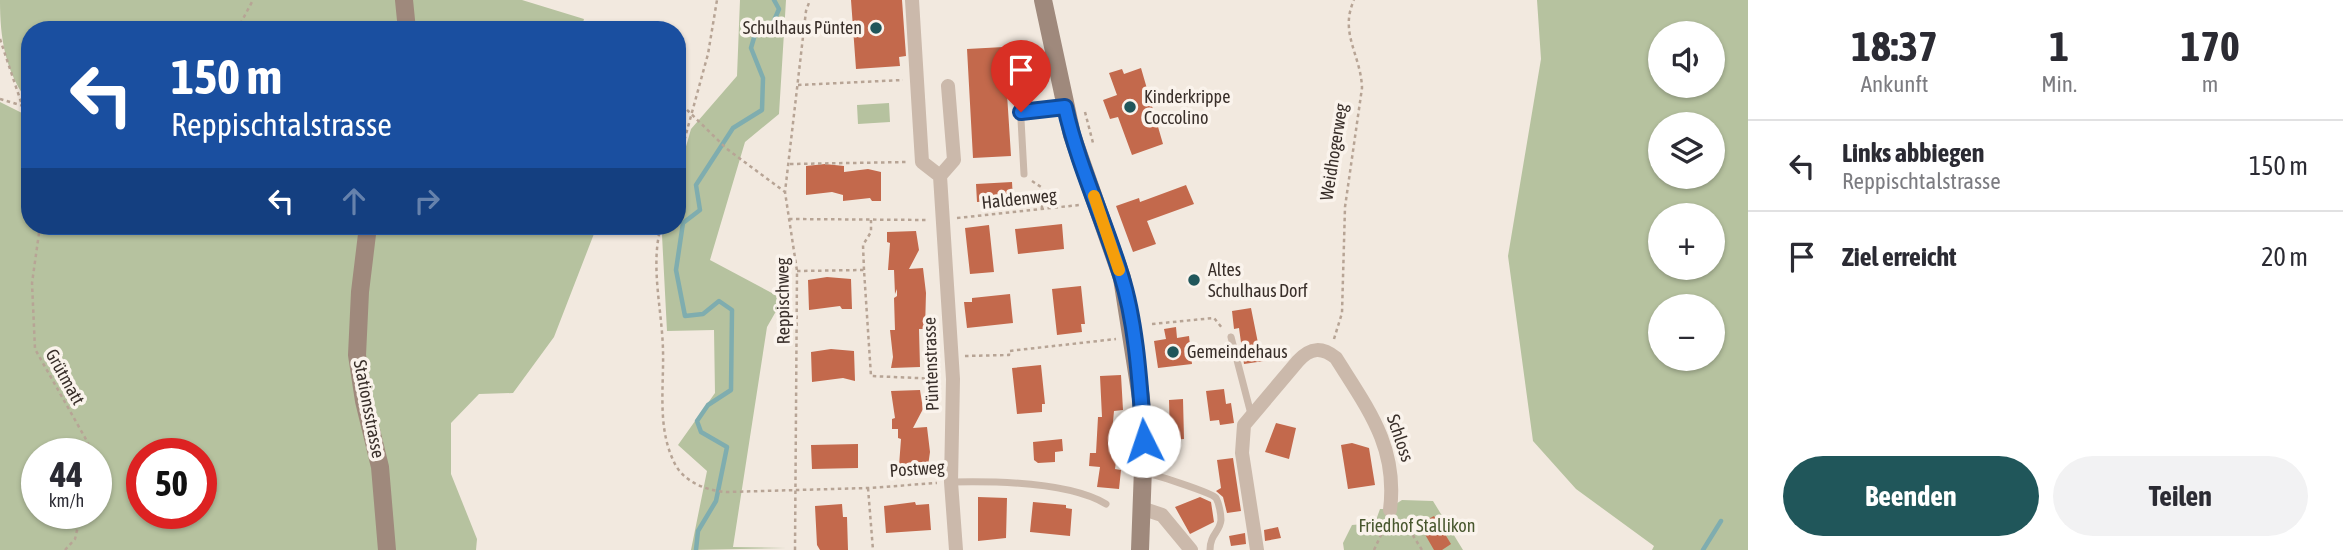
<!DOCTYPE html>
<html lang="de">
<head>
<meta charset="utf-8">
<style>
  :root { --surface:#fff; --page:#f2f2f3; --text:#2b2b33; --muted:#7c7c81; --line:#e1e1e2; --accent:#20565a }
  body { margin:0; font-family:"Asap Condensed",sans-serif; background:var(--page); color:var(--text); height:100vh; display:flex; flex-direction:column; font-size:26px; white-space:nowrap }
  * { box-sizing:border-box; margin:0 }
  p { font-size:23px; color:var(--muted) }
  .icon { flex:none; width:38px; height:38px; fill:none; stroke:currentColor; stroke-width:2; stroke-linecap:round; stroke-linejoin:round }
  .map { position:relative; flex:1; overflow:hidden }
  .sheet { display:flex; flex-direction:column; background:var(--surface); width:595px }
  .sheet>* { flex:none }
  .guide { position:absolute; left:21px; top:21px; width:665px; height:214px; border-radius:28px; box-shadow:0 2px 5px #0004; background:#1a4fa0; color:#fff; overflow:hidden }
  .tools { position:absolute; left:1648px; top:21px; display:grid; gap:14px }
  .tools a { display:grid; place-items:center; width:77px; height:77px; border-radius:50%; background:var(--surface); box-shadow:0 2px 5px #0004; font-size:35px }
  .speed { position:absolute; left:21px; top:438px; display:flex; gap:14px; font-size:35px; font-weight:700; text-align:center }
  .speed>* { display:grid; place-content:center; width:91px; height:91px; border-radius:50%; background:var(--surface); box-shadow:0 2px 5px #0004; line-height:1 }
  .speed small { font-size:18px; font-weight:400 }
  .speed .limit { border:10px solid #d22; background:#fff; color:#111 }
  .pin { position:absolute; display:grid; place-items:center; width:60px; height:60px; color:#fff; margin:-72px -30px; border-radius:50% 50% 50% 0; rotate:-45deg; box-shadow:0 0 7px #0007 }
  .pin .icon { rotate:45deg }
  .me { position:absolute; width:77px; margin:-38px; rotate:356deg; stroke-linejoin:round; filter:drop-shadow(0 0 5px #0008) }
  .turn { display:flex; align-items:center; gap:24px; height:147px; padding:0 35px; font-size:32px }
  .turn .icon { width:91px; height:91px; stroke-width:2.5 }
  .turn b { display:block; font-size:49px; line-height:60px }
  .lanes { display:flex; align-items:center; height:66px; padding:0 35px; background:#0003; justify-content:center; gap:35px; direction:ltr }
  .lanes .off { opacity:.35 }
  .eta { display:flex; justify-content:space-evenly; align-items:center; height:119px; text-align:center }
  .eta b { font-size:42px; font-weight:700; line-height:49px }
  .cta { display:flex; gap:14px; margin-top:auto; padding:14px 35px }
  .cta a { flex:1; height:80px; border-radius:42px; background:var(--accent); color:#fff; font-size:28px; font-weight:700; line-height:80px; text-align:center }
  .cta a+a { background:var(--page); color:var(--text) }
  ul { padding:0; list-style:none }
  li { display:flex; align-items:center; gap:21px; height:91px; padding:0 35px; border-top:2px solid var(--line) }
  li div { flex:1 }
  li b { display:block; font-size:26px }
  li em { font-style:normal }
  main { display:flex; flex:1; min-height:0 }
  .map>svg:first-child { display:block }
  .green { fill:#b6c29f; fill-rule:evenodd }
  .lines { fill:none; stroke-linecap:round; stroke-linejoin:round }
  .stream { stroke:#7fadaf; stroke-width:4.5 }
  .building { fill:#c3694c }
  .path { stroke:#b7a495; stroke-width:2.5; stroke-dasharray:3.5 3.5; stroke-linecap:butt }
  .lane { stroke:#cbb9ab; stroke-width:7 }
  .street { stroke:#cbb9ab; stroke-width:14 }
  .secondary { stroke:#9f897c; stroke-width:18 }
  .route-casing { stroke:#114b97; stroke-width:18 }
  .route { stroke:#1a73e8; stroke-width:12 }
  .slow { stroke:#f59e0b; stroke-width:12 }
  .poi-dot { fill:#20565a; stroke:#faf3ec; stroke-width:2.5 }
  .labels { text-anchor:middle; stroke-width:7; stroke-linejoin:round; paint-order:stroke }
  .poi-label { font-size:18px; fill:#392f2a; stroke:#faf3ec; text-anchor:start }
  .street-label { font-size:18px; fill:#392f2a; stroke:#faf3ec }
  .park-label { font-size:18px; fill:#48572e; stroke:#faf3ec }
</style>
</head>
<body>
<main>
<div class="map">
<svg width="1748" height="550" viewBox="0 0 1748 550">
  <rect width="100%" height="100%" fill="#f2e9df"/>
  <path class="green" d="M0,0H522L584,19L581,30H30V104C5,73 0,38 0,0Z
    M740,0H786L779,114L745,142L710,260L783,299L767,327L733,547L786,548L691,550L707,471L678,445L715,393L714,330L667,331L662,235L664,226H677V178L691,129L737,76Z
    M1537,0H1748V550H1652L1654,546L1576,489L1533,441L1508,256L1541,59ZM1713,33V86H1661V33ZM1713,124V177H1661V124ZM1713,215V268H1661V215ZM1713,306V359H1661V306Z
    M0,102L30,117V226H597L554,337L513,393L479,394L451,423V474L477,539L476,550H0ZM37,453H96V513H37ZM142,453H201V513H142Z
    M889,103L890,122L858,124L857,105Z
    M1402,500L1433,501L1463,550H1344L1343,543L1352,525L1375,523L1380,509H1388Z"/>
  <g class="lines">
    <path class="stream" d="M696,550L698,531L716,501L727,447L701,432L697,421L708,405L731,390L732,310L719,301L703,314L685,316L676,270L683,223L700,210L696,185L733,128L762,110L763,78L751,48L756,31L773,23L779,9L774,0
      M1703,550L1721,521"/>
  </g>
  <path class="building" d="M851,0H902L906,56L899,57L900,66L856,69Z
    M1004,47L1011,156L973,158L967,49Z
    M1141,68L1163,144L1132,155L1118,117L1110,119L1103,100L1117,95L1109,73L1122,69L1124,74Z
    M825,164L844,166V172L868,169L881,172V201H872L870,198L843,201V195L832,192L806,195V166Z
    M1012,182L1013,200L977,202L976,184Z
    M1186,185L1194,204L1147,221L1156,244L1133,252L1116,206L1139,198L1140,202Z
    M1062,224L1064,249L1018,254L1015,229Z
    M989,225L994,272L970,274L965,228Z
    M916,231L919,250L909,269L923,268L926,293L925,329H919L920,367L891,368L893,357L890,330H895L894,298L897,296V289L895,294L894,270H888L890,243L887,242V232Z
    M827,277L851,279L852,309H842L840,306L809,310L808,280Z
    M1081,286L1085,324H1081L1082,332L1057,335L1052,289Z
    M1010,294L1013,323L967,328L964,302H972V298Z
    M1251,308L1258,343L1261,350L1269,349L1271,360L1244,364L1239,328L1234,329L1232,311Z
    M1176,327L1177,338L1189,336L1192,364L1158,368L1154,341L1166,339L1164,329Z
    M831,349L854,351L855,381L843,378L812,382L811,352Z
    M1041,365L1045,404H1042V412L1017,414L1012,368Z
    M1121,375L1123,410L1114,411L1110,454H1117L1115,469L1121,470L1119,489L1097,487L1100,467L1089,466L1090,453H1096L1098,417H1102L1100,376Z
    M1224,389L1226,404L1231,403L1234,423L1220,425L1219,420L1210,421L1206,391Z
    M920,390L923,409L913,428L927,427L930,452L928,466H899L901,439L898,438V429H892V419L895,418L891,391Z
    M1183,399L1184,439L1170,440L1169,400Z
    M1276,423L1296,428L1289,459L1265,452Z
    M1062,439L1063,451L1055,452V462L1038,463L1034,460L1033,442Z
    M1352,443L1369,448L1375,485L1348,489L1341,445Z
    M858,444V468L812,469L811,445Z
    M1233,458L1241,511L1227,513L1223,497L1216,491L1221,488L1217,460Z
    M978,497L1007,498L1006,538L978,541Z
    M1200,497L1211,502L1214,522L1190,534L1175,507Z
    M915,502L916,505L929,504L931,530L886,533L884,506Z
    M1033,502L1066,505V508L1072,509L1070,536L1030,532Z
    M842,504L843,517H847L848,550H820L817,545L815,506Z
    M1434,516L1451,544L1442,550H1434L1419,524Z
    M1278,527L1281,538L1265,541L1264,530Z
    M1245,533L1246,544L1231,546L1229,536Z"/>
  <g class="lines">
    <path class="path" d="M237,30L253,0
      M0,39L22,105
      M798,85L903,80
      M0,99L30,108
      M677,100L727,149L785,192
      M1085,112L1093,143
      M790,164L909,162
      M677,167L708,54L717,0
      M1032,181L1041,187L1042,208
      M957,218L1079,205
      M789,219L929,220
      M40,226L32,283L35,349L88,443V453
      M661,226C650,266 662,309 663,350C664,387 657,427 674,462C683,482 707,491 727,492L868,488L937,483
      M864,270L863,245L871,232V220
      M797,271L864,270L871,376L939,379
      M1152,324L1214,318L1223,329
      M1334,339L1342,313L1345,207L1362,88C1361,55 1339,33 1354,0
      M965,356L1009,355V351L1116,339
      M868,488L873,550
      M1397,522L1409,529L1422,550
      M65,550L75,539L81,513
      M795,550L797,271L785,192L806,11L810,0
      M1374,550L1387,522"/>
    <path class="lane" d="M1017,47L1024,174
      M1021,112L1065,107
      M1231,337L1251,414
      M1143,473C1152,473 1212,493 1216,498C1219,503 1221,514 1221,520C1220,532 1210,534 1210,550
      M951,482C994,481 1069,482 1106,504"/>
    <path class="street" d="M912,0L922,162L940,176
      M948,86L954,160L940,176L953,379L951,482L956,550
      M1141,508L1162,515L1191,550
      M1257,550L1242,453L1244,425L1298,361C1311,347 1322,347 1336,358C1368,409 1398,447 1390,510"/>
    <path class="secondary" d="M404,0L407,30
      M1043,0L1072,135L1122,278L1141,398L1144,441L1140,550
      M368,226L360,292L357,355L364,401L380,467L387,550"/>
  </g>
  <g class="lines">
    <defs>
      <path id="route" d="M1021,112L1065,107C1078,165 1104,219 1121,275C1137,325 1140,389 1144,441"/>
    </defs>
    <use href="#route" class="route-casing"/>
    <use href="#route" class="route"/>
    <path class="slow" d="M1094,196L1119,270"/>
  </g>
  <g class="poi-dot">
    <circle cx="876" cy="28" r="7"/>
    <circle cx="1130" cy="107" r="7"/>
    <circle cx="1194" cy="280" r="7"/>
    <circle cx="1173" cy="352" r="7"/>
  </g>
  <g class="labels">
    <g class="poi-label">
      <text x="862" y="34" text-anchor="end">Schulhaus Pünten</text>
      <text x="1144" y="103">Kinderkrippe<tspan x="1144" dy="21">Coccolino</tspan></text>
      <text x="1208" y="276">Altes<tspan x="1208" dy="21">Schulhaus Dorf</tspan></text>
      <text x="1187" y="358">Gemeindehaus</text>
    </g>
    <g class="street-label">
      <text transform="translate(1334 152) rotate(-81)" y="6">Weidhogerweg</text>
      <text transform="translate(1019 199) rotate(-6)" y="6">Haldenweg</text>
      <text transform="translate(783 301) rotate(-91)" y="6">Reppischweg</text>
      <text transform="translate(931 364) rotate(-92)" y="6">Püntenstrasse</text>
      <text transform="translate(65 377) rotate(61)" y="6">Grütmatt</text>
      <text transform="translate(369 409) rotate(79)" y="6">Stationsstrasse</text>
      <text transform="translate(1400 438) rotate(71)" y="6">Schloss</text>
      <text transform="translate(917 469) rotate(-4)" y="6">Postweg</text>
    </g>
    <g class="park-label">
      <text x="1417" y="532">Friedhof Stallikon</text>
    </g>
  </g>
</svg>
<div class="tools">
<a><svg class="icon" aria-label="sound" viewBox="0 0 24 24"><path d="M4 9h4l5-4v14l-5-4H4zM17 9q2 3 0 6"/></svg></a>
<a><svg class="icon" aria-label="layers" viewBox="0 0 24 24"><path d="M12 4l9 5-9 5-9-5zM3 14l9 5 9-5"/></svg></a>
<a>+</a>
<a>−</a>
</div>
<div class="speed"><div>44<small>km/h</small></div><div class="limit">50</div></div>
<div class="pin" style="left:1021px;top:112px;background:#d93025"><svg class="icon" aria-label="arrive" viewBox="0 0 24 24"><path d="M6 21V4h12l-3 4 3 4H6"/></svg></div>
<svg class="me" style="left:1144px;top:441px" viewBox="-20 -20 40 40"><circle r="19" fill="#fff"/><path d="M0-13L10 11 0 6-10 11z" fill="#1a73e8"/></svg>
<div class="guide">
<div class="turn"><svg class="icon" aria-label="left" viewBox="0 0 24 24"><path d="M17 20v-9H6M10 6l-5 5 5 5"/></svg><div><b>150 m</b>Reppischtalstrasse</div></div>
<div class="lanes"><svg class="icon" aria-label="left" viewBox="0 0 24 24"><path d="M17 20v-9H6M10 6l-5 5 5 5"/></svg><svg class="icon off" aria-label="ahead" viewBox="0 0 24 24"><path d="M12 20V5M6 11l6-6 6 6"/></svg><svg class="icon off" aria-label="right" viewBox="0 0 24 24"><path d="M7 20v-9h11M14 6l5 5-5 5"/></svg></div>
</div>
</div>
<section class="sheet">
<div class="eta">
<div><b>18:37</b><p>Ankunft</p></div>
<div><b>1</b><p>Min.</p></div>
<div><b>170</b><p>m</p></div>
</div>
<ul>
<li><svg class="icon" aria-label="left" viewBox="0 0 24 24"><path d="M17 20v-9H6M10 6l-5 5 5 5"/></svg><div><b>Links abbiegen</b><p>Reppischtalstrasse</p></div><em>150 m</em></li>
<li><svg class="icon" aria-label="arrive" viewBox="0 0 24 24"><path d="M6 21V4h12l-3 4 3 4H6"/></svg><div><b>Ziel erreicht</b></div><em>20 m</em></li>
</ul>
<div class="cta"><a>Beenden</a><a>Teilen</a></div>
</section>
</main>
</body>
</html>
